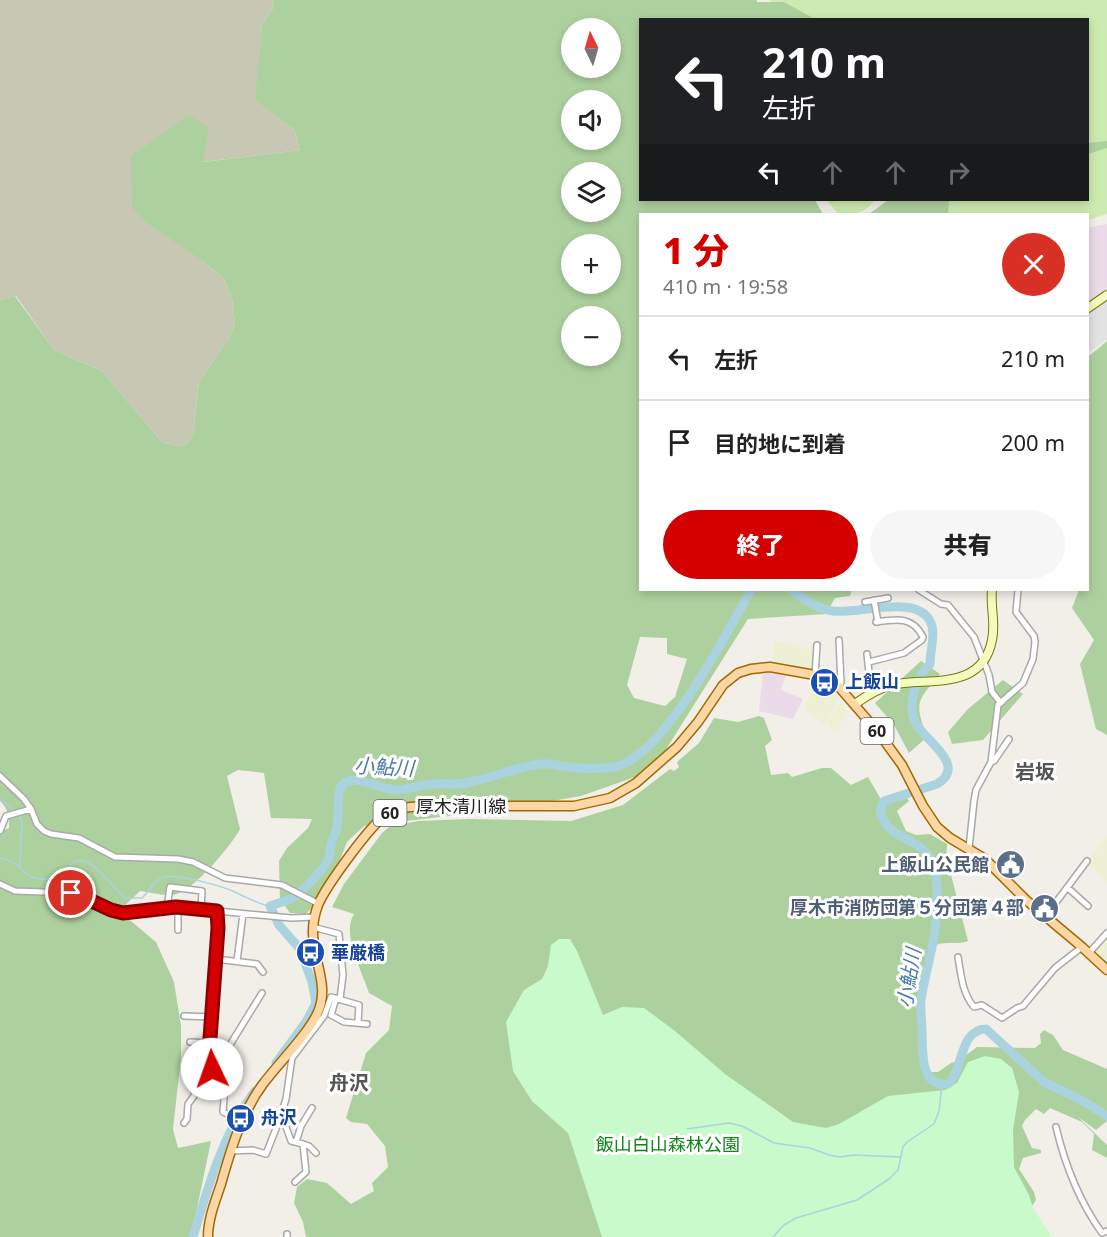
<!DOCTYPE html>
<html lang="ja">
<head>
<meta charset="utf-8">
<style>
  :root { --surface:#fff; --page:#f6f6f6; --text:#222; --muted:#767676; --line:#e0e0e0; --accent:#d40000 }
  body { margin:0; font-family:"Noto Sans","Noto Sans JP",sans-serif; background:var(--page); color:var(--text); height:100vh; display:flex; flex-direction:column; font-size:22px; white-space:nowrap }
  * { box-sizing:border-box; margin:0 }
  p { font-size:20px; color:var(--muted) }
  .icon { flex:none; width:33px; height:33px; fill:none; stroke:currentColor; stroke-width:2; stroke-linecap:round; stroke-linejoin:round }
  .map { position:relative; flex:1; overflow:hidden }
  .side { position:absolute; left:639px; top:213px; width:450px; height:378px; display:flex; flex-direction:column; background:var(--surface); border-radius:0px; box-shadow:0 3px 9px #0003 }
  .side>* { flex:none }
  .hud { position:absolute; left:639px; top:18px; width:450px; height:183px; border-radius:0px; box-shadow:0 3px 9px #0003; background:#202124; color:#fff; overflow:hidden }
  .needle { width:39px; rotate:355deg }
  .fabs { position:absolute; left:561px; top:18px; display:grid; gap:12px }
  .fabs a { display:grid; place-items:center; width:60px; height:60px; border-radius:50%; background:var(--surface); box-shadow:0 3px 9px #0003; font-size:30px }
  .pin { position:absolute; display:grid; place-items:center; width:51px; height:51px; color:#fff; margin:-26px; border:3px solid #fff; border-radius:50%; box-shadow:0 2px 6px #0007 }
  .me { position:absolute; width:66px; margin:-33px; rotate:357deg; stroke-linejoin:round; filter:drop-shadow(0 0 4px #0008) }
  .turn { display:flex; align-items:center; gap:21px; height:126px; padding:0 24px; font-size:27px }
  .turn .icon { width:78px; height:78px; stroke-width:2.5 }
  .turn b { display:block; font-size:42px; line-height:51px }
  .lanes { display:flex; align-items:center; height:57px; padding:0 24px; background:#0003; justify-content:center; gap:30px; direction:ltr }
  .lanes .off { opacity:.35 }
  .round { display:grid; place-items:center; flex:none; width:63px; height:63px; border-radius:32px; background:var(--page) }
  .summary { display:flex; align-items:center; justify-content:space-between; height:102px; padding:0 24px }
  h1 { font-size:36px; font-weight:800; line-height:45px; color:var(--accent) }
  .cta { display:flex; gap:12px; margin-top:auto; padding:12px 24px }
  .cta a { flex:1; height:69px; border-radius:36px; background:var(--accent); color:#fff; font-size:24px; font-weight:800; line-height:69px; text-align:center }
  .cta a+a { background:var(--page); color:var(--text) }
  ul { padding:0; list-style:none }
  li { display:flex; align-items:center; gap:18px; height:84px; padding:0 24px; border-top:2px solid var(--line) }
  li div { flex:1 }
  li b { display:block; font-size:22px }
  li em { font-style:normal }
  .map>svg:first-child { display:block }
  .industrial { fill:#ebdbe8 }
  .construction { fill:#c7c7b4 }
  .farmland { fill:#eef0d5 }
  .grass { fill:#cdebb0 }
  .forest { fill:#add19e; fill-rule:evenodd }
  .park { fill:#c8facc }
  .parking { fill:#e2e2e2 }
  .lines { fill:none; stroke-linecap:round; stroke-linejoin:round }
  .stream { stroke:#aad3df; stroke-width:1.5 }
  .river { stroke:#aad3df; stroke-width:9 }
  .street-casing { stroke:#a9a9a9; stroke-width:8 }
  .secondary-casing { stroke:#707d05; stroke-width:10 }
  .primary-casing { stroke:#a06b00; stroke-width:11 }
  .street { stroke:#fff; stroke-width:5 }
  .secondary { stroke:#f7fabf; stroke-width:8 }
  .primary { stroke:#fcd6a4; stroke-width:8 }
  .route-casing { stroke:#8a0000; stroke-width:15 }
  .route { stroke:#d40000; stroke-width:10 }
  .labels { text-anchor:middle; stroke-width:6; stroke-linejoin:round; paint-order:stroke }
  .shield { fill:#fff; stroke:#646464; stroke-width:1.5 }
  .shield-label { font-size:16px; font-weight:bold; fill:#222 }
  .transit-label { font-size:18px; font-weight:bold; fill:#164399; stroke:#fff; text-anchor:start }
  .street-label { font-size:18px; fill:#222; stroke:#fff }
  .service-label { font-size:18px; font-weight:bold; fill:#4e5e75; stroke:#fff; text-anchor:end }
  .park-label { font-size:18px; fill:#0c8416; stroke:#fff }
  .water-label { font-size:20px; font-style:italic; fill:#4a7aab; stroke:#fff }
  .neighbourhood-label { font-size:20px; font-weight:bold; fill:#555; stroke:#fff }
</style>
</head>
<body>
<div class="map">
<svg width="1107" height="1237" viewBox="0 0 1107 1237">
  <rect width="100%" height="100%" fill="#f2efe9"/>
  <path class="industrial" d="M1107,224V291L1088,304V228Z
    M763,672L786,675L781,690L803,699L793,719L759,711Z"/>
  <path class="construction" d="M0,0H272L274,7L262,25L256,100L294,129L300,150L202,162L189,115L203,261L224,279L232,299L235,323L229,338L199,382L193,436L187,444L178,446L162,442L102,371L54,350L16,296L0,300Z"/>
  <path class="farmland" d="M774,642L802,645L803,648L815,649L814,671L772,664Z
    M816,680L840,696L825,725L805,709V705Z
    M840,702L847,711L837,731L827,725Z
    M1107,836V882L1086,863Z
    M1107,934V965L1092,951Z"/>
  <path class="grass" d="M769,0H1107V214L1088,220V214H943L940,200H1088V20L807,19Z
    M827,200H874C866,214 853,215 838,214Z"/>
  <path class="forest" d="M272,0H757V2H784L815,19L640,20V200H815L823,214H640V590H852L850,596L835,598L826,614L748,619L665,751L635,777L581,796L499,810L364,826L347,842L328,890L306,914L290,913L280,899L279,861L287,848L308,828L312,819L271,818L264,773L238,770L227,776L240,829C231,846 192,893 173,895C163,896 150,892 140,891L119,911L156,942L174,982L181,1026V1057L173,1129L178,1148L211,1141L195,1218L189,1237H0V832L9,828C9,816 9,810 0,801V300L15,296L54,350L102,371L162,442L178,446L187,444L193,436L199,382L229,338L235,323L232,299L224,279L203,261L147,223L132,207L131,156L189,115L209,128L203,162L300,150L294,129L255,100L262,25L274,7ZM572,28H610V68H572ZM572,100H610V140H572ZM572,172H610V212H572ZM572,244H610V284H572ZM572,316H610V356H572ZM640,637L667,638V654L687,659L675,697L665,706L634,698L627,685Z
    M1107,141V148L1088,154V143Z
    M888,200H949L948,214H869Z
    M1107,341V735L1096,729L1080,664L1094,640L1072,608L1079,590H1088V357Z
    M921,661L940,674C917,702 914,701 927,737L909,753L894,725L875,703Z
    M1003,680L1023,694L983,740L952,744L948,732L968,709Z
    M759,716L764,718L772,740L765,746L771,775L788,773L792,777L822,768H831L851,785L868,777L883,803L905,795L909,801L897,811L906,831L916,835L930,834L947,844L946,866L950,871L968,941C958,945 947,941 936,945L932,967L924,977L918,1042L922,1058L930,1072H938L951,1063L958,1061L977,1047L1035,1048L1041,1043L1040,1034L1044,1030L1053,1035L1063,1050L1107,1069V1121L1096,1130L1078,1117L1107,1145V1158L1092,1150L1094,1134L1082,1122L1050,1108L1044,1114L1036,1109L1025,1120L1022,1126L1032,1148L1041,1150V1153L1023,1158L1019,1169L1034,1192L1036,1200L1030,1209L1047,1237H306L303,1222L294,1203L297,1187L307,1179L327,1183L351,1204L374,1191L372,1183L388,1167L385,1146L367,1124L351,1122L346,1118L366,1053L389,1030L392,1006L369,993C362,971 341,933 354,914L332,907L344,884L382,833L389,827L418,821L469,819L571,821L623,805L670,769L674,771L679,767L677,762L699,743L714,718L738,722Z"/>
  <path class="park" d="M559,939H570L577,951L603,1015L622,1007L644,1008L675,1031L725,1074L793,1122L826,1128L839,1124L888,1096L945,1090L957,1083L968,1062L985,1056L1001,1059L1012,1068L1019,1092L1013,1130L1014,1167L1029,1195L1033,1208L1052,1237H602L568,1133L532,1101L513,1071L506,1022L524,990L542,979L548,966L551,945Z"/>
  <path class="parking" d="M1107,298V339L1091,351L1088,348V312Z"/>
  <g class="lines">
    <path class="stream" d="M0,799L16,812
      M19,815L22,822L20,866
      M0,858C21,861 22,877 40,879C67,883 68,857 83,861C100,866 112,887 125,898H142C148,893 154,881 161,878C175,872 226,887 239,894C250,899 258,904 270,906
      M687,1129L729,1123L742,1126L774,1143L810,1148L829,1155L840,1157L854,1155L901,1157
      M773,1237L784,1225L796,1218L857,1200L889,1179L898,1170L903,1147L907,1142L934,1124L939,1111L942,1085"/>
    <path class="river" d="M792,590C804,599 817,609 833,611C859,615 922,591 932,626C935,637 930,652 930,664C916,677 906,706 916,724C926,741 968,766 937,784L884,801L880,811C885,834 906,836 922,849C937,861 938,888 937,905C937,937 926,968 921,1000C920,1011 922,1020 922,1031C923,1051 919,1087 948,1084C963,1072 959,1029 986,1029L1044,1082L1083,1101L1107,1116
      M276,1063L306,1022L316,1003L312,982L300,949L279,925L270,906L291,899L307,886L323,868L329,858L331,844L337,828L339,793C344,765 382,792 398,790C410,789 422,784 434,784C445,783 456,785 466,783C492,778 515,767 541,764C551,763 559,766 569,767C584,769 599,769 614,767C663,759 727,632 751,590
      M193,1237C208,1187 223,1133 255,1091"/>
    <defs>
      <path id="street" d="M919,590L941,604L948,605L974,637L989,675L992,692L1001,703
        M874,600L878,622
        M865,602L888,598
        M867,654L869,673L865,686L870,694
        M869,662L904,653L922,640L923,637C913,616 896,619 876,622
        M815,675L817,645
        M839,687L841,683L839,640
        M991,762L994,761L1009,739
        M0,776L24,799L31,809L37,824L44,831L51,834L79,838L115,857L178,859L193,862L225,878L282,885L319,904
        M0,831L6,816L31,809
        M969,848L974,801L976,790L991,762L998,705L1023,683L1033,659L1035,642L1034,636L1016,612L1018,590
        M0,884L15,891L71,893L81,896L111,910L123,913L176,907L291,918L314,917
        M1068,888L1088,906
        M178,907V930
        M167,908L170,887L202,891L201,909
        M1045,917L1087,861
        M313,927L339,934L343,975L340,999
        M1089,953L1107,933
        M958,957C961,974 962,993 974,1007L982,1005L1002,1018L1017,1008L1023,1006L1055,968L1082,947
        M216,959L257,964L263,972
        M237,961L243,914
        M336,998L331,1015L344,1022L367,1024
        M184,1016L212,1017
        M190,1042L210,1043L228,1048L262,993
        M196,1080L197,1069L201,1067L208,1066
        M211,1083L212,1069L208,1066L218,928L217,911
        M219,1084L229,1053L228,1048
        M279,1121L286,1127L291,1141L303,1144L306,1172L295,1182
        M184,1123L187,1119L188,1104L194,1096L196,1080L225,1085L223,1112L242,1121
        M1056,1127C1065,1165 1079,1201 1102,1233L1107,1231
        M296,1142L301,1126L312,1108
        M303,1144L309,1146L316,1153
        M231,1151L253,1150L266,1154L279,1121L286,1099L292,1058L324,1016L331,997L359,1005L358,1023
        M287,1234V1237"/>
      <path id="secondary" d="M1088,308L1107,295
        M855,704C866,696 878,688 892,685C928,677 982,692 992,640C996,623 990,607 992,590"/>
      <path id="primary" d="M208,1237C208,1219 215,1202 221,1184C231,1149 241,1114 263,1084C278,1064 309,1033 318,1012C330,985 312,959 313,931C313,922 315,913 318,905C326,886 371,824 387,814C399,807 413,807 426,806H574L610,798L636,783L677,747L698,722L723,685L738,673L751,669L770,667L815,675L839,687L878,732L902,765L923,806L937,827L950,838L985,859L1026,900L1082,947L1107,970"/>
    </defs>
    <use href="#street" class="street-casing"/>
    <use href="#secondary" class="secondary-casing"/>
    <use href="#primary" class="primary-casing"/>
    <use href="#street" class="street"/>
    <use href="#secondary" class="secondary"/>
    <use href="#primary" class="primary"/>
  </g>
  <g class="lines">
    <defs>
      <path id="route" d="M71,893L81,896L111,910L123,913L176,907L217,911L218,928L208,1066L212,1069"/>
    </defs>
    <use href="#route" class="route-casing"/>
    <use href="#route" class="route"/>
  </g>
  <defs>
    <symbol id="bus-disc" viewBox="-11 -11 22 22"><circle r="9.5" fill="#1a4fb4" stroke="#fff"/><path d="M-5-6H5V4H4V6H2V4H-2V6H-4V4H-5ZM-3.5-4V0h7V-4ZM-3.5 1.2v1.5H-2V1.2ZM2 1.2v1.5H3.5V1.2Z" fill="#fff"/></symbol>
    <symbol id="civic-disc" viewBox="-11 -11 22 22"><circle r="9.5" fill="#5c6f8a" stroke="#fff"/><path d="M-.6-6.5H3V-4.5H.6V-3L4-1V1h2V6H-6V1h2V-1L-.6-3ZM-1.2 2.5V6h2.4V2.5Z" fill="#fff"/></symbol>
  </defs>
  <g fill-rule="evenodd">
    <use href="#bus-disc" x="808" y="666" width="33" height="33"/>
    <use href="#civic-disc" x="994" y="848" width="33" height="33"/>
    <use href="#civic-disc" x="1028" y="892" width="33" height="33"/>
    <use href="#bus-disc" x="294" y="936" width="33" height="33"/>
    <use href="#bus-disc" x="224" y="1102" width="33" height="33"/>
  </g>
  <g class="labels">
    <g class="shield">
      <rect x="860.5" y="718" width="33" height="26" rx="4.5"/>
      <rect x="373.5" y="800" width="33" height="26" rx="4.5"/>
    </g>
    <g class="shield-label">
      <text x="877" y="737">60</text>
      <text x="390" y="819">60</text>
    </g>
    <g class="transit-label">
      <text x="845" y="688">上飯山</text>
      <text x="331" y="959">華厳橋</text>
      <text x="261" y="1124">舟沢</text>
    </g>
    <g class="street-label">
      <text x="461" y="813">厚木清川線</text>
    </g>
    <g class="service-label">
      <text x="989" y="871">上飯山公民館</text>
      <text x="1024" y="914">厚木市消防団第５分団第４部</text>
    </g>
    <g class="park-label">
      <text x="668" y="1151">飯山白山森林公園</text>
    </g>
    <g class="water-label">
      <text transform="translate(384 767) rotate(3)" y="7">小鮎川</text>
      <text transform="translate(909 978) rotate(-81)" y="7">小鮎川</text>
    </g>
    <g class="neighbourhood-label">
      <text x="1035" y="779">岩坂</text>
      <text x="349" y="1090">舟沢</text>
    </g>
  </g>
</svg>
<div class="fabs">
<a><svg class="needle" viewBox="-14 -14 28 28"><path d="M0-13l5 13h-10z" fill="#e53935"/><path d="M0 13l5-13h-10z" fill="#767676"/></svg></a>
<a><svg class="icon" aria-label="sound" viewBox="0 0 24 24"><path d="M4 9h4l5-4v14l-5-4H4zM17 9q2 3 0 6"/></svg></a>
<a><svg class="icon" aria-label="layers" viewBox="0 0 24 24"><path d="M12 4l9 5-9 5-9-5zM3 14l9 5 9-5"/></svg></a>
<a>+</a>
<a>−</a>
</div>
<div class="pin" style="left:71px;top:893px;background:#d93025"><svg class="icon" aria-label="arrive" viewBox="0 0 24 24"><path d="M6 21V4h12l-3 4 3 4H6"/></svg></div>
<svg class="me" style="left:212px;top:1069px" viewBox="-20 -20 40 40"><circle r="19" fill="#fff"/><path d="M0-13L10 11 0 6-10 11z" fill="#d40000"/></svg>
<div class="hud">
<div class="turn"><svg class="icon" aria-label="left" viewBox="0 0 24 24"><path d="M17 20v-9H6M10 6l-5 5 5 5"/></svg><div><b>210 m</b>左折</div></div>
<div class="lanes"><svg class="icon" aria-label="left" viewBox="0 0 24 24"><path d="M17 20v-9H6M10 6l-5 5 5 5"/></svg><svg class="icon off" aria-label="ahead" viewBox="0 0 24 24"><path d="M12 20V5M6 11l6-6 6 6"/></svg><svg class="icon off" aria-label="ahead" viewBox="0 0 24 24"><path d="M12 20V5M6 11l6-6 6 6"/></svg><svg class="icon off" aria-label="right" viewBox="0 0 24 24"><path d="M7 20v-9h11M14 6l5 5-5 5"/></svg></div>
</div>
<section class="side">
<div class="summary"><div><h1>1 分</h1><p>410 m · 19:58</p></div><a class="round" style="background:#d93025;color:#fff"><svg class="icon" aria-label="close" viewBox="0 0 24 24"><path d="M6 6l12 12M18 6L6 18"/></svg></a></div>
<ul>
<li><svg class="icon" aria-label="left" viewBox="0 0 24 24"><path d="M17 20v-9H6M10 6l-5 5 5 5"/></svg><div><b>左折</b></div><em>210 m</em></li>
<li><svg class="icon" aria-label="arrive" viewBox="0 0 24 24"><path d="M6 21V4h12l-3 4 3 4H6"/></svg><div><b>目的地に到着</b></div><em>200 m</em></li>
</ul>
<div class="cta"><a>終了</a><a>共有</a></div>
</section>
</div>
</body>
</html>
